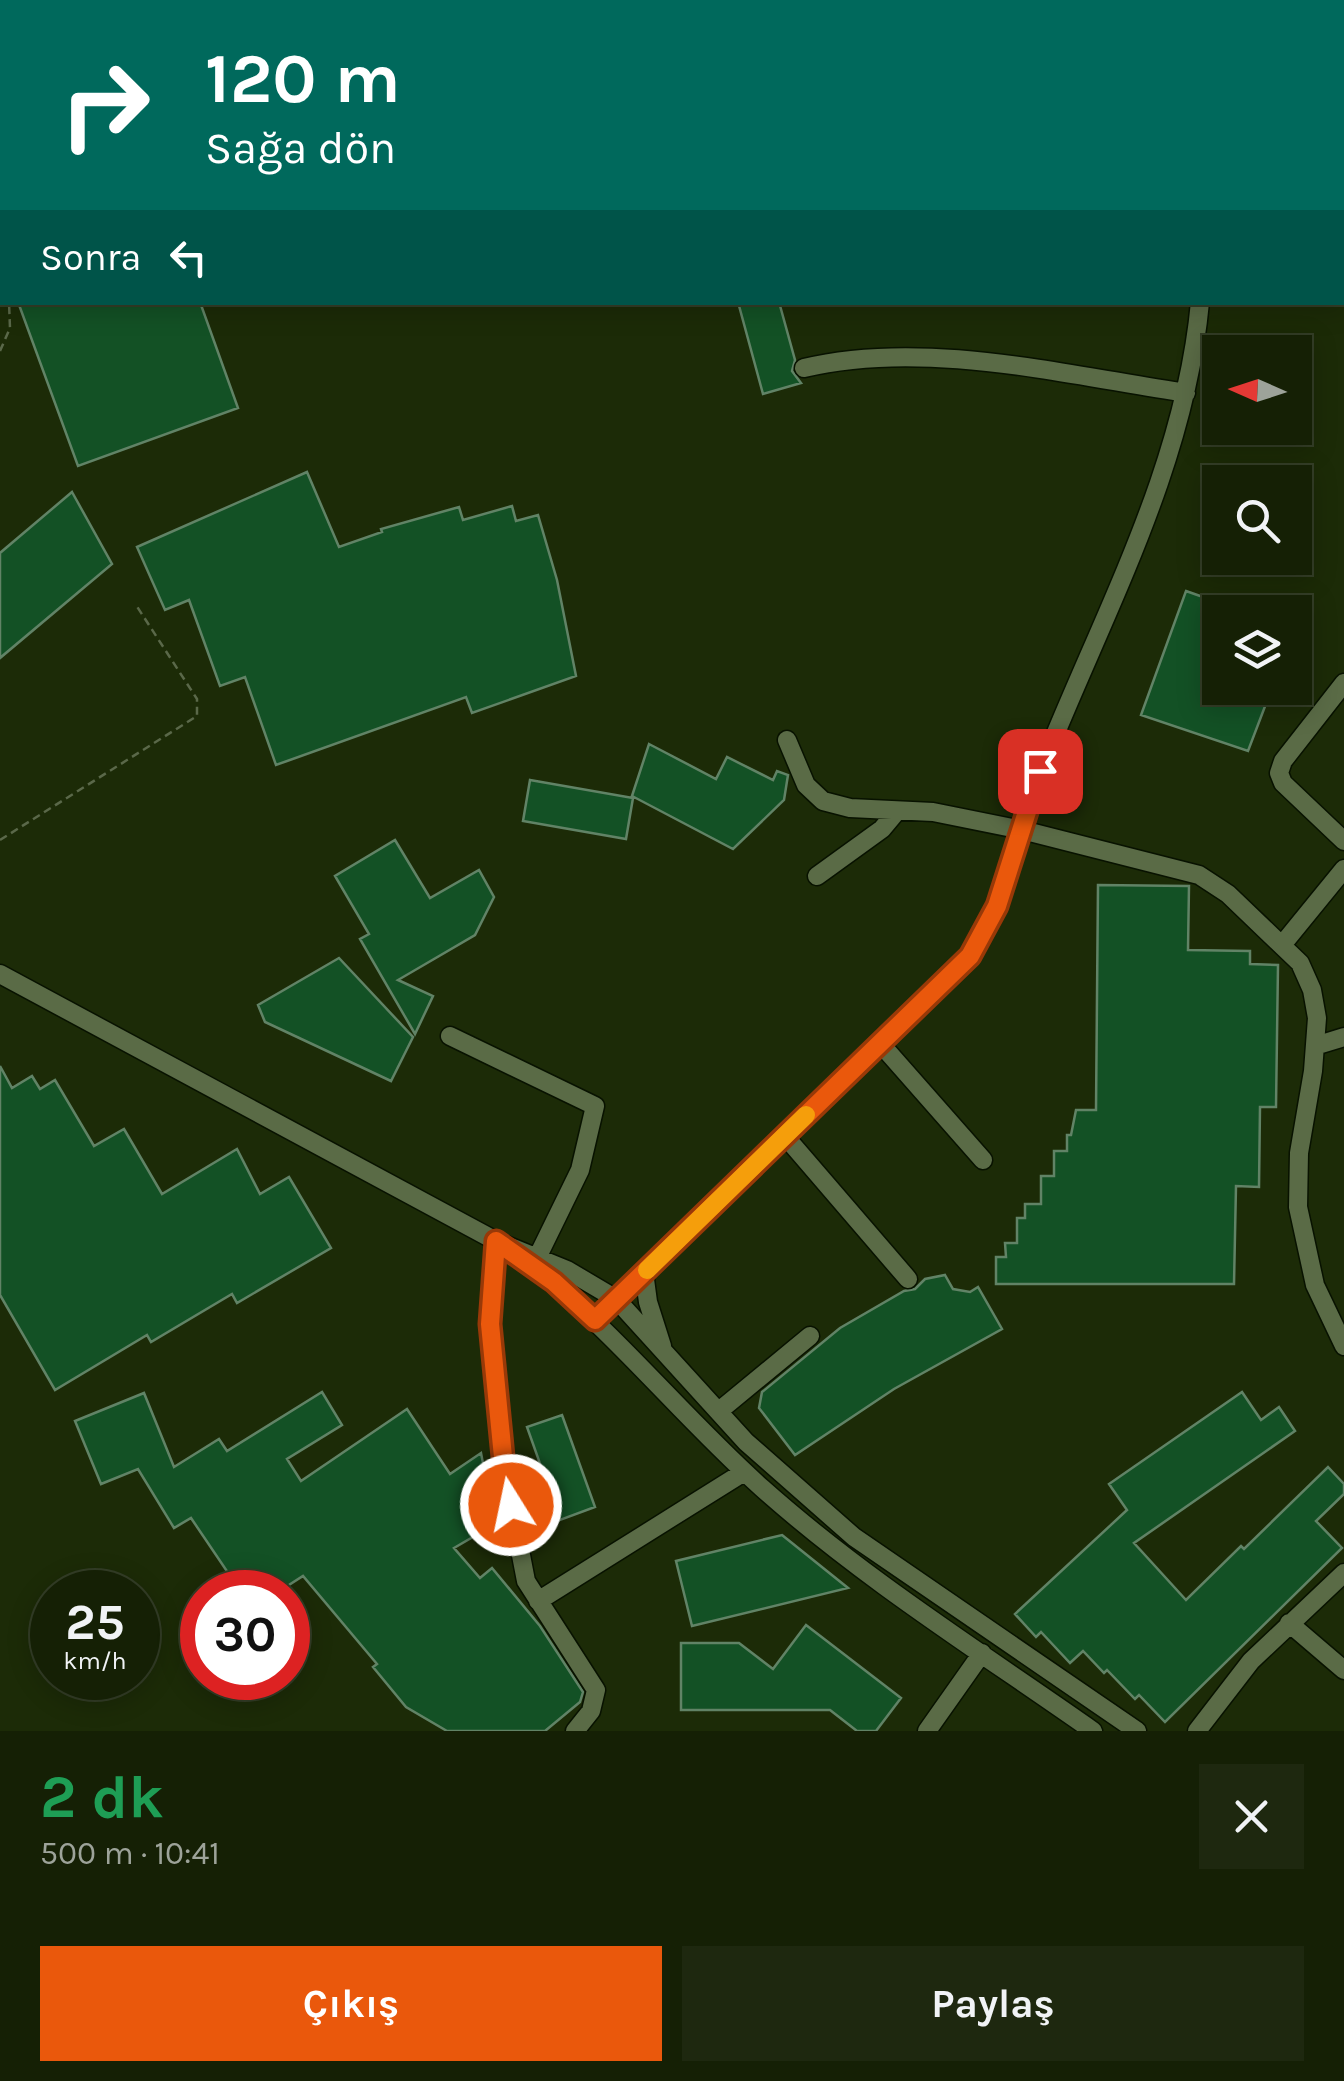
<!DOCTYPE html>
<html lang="tr">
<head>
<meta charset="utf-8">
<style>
  :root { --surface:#152005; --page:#1e280f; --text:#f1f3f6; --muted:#9da39a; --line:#343e27; --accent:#ea580c }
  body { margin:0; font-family:Karla,sans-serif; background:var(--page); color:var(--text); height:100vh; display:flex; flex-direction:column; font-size:38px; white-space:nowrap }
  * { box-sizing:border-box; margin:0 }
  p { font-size:32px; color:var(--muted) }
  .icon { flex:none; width:55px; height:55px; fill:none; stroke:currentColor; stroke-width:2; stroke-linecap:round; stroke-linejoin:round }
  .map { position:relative; height:1731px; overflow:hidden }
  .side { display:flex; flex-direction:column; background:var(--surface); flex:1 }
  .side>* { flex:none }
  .hud { position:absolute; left:0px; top:0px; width:1345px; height:305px; box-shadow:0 5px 25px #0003,0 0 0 2px var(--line); background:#00695c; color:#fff; overflow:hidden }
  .needle { width:65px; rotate:273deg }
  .controls { position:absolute; left:1202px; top:335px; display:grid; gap:20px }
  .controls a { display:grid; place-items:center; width:110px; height:110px; border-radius:0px; background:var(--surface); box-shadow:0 5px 25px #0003,0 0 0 2px var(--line); font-size:50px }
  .speed { position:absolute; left:30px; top:1570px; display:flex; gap:20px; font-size:50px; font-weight:700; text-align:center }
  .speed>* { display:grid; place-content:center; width:130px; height:130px; border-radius:50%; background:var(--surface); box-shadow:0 5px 25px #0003,0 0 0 2px var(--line); line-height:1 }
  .speed small { font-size:25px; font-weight:400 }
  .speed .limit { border:15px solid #d22; background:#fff; color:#111 }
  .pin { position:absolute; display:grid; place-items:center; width:85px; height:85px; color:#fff; margin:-42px; border-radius:20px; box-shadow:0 5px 15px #0006 }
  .me { position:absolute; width:110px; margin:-55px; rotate:350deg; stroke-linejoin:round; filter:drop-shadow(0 0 8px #0008) }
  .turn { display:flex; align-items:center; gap:35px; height:210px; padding:0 40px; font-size:45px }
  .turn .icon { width:130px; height:130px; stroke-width:2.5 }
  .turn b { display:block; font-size:70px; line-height:85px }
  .then { display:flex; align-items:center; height:95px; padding:0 40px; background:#0003; gap:20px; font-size:38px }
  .round { display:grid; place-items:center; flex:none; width:105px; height:105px; border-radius:0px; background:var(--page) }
  .summary { display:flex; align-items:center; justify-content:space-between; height:170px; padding:0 40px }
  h1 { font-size:60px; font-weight:700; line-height:75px; color:#1e9e55 }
  .button { display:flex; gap:20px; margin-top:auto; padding:20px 40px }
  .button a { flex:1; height:115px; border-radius:0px; background:var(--accent); color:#fff; font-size:40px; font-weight:700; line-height:115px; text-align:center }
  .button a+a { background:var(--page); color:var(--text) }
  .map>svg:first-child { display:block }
  .building { fill:#135125; stroke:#618366; stroke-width:2.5 }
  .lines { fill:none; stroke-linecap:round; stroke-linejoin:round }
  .minor-casing { stroke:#081200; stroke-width:21 }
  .path { stroke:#5a6849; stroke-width:2.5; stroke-dasharray:8 5; stroke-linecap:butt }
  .minor { stroke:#5a6b46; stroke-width:18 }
  .route-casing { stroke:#983908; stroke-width:25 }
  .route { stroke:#ea580c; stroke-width:18 }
  .slow { stroke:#f59e0b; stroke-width:18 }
</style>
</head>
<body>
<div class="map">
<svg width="1344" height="1731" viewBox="0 0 1344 1731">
  <rect width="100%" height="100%" fill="#1c2b07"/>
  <path class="building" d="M18,302H200L238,408L78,466Z
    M738,302H779L795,360L792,371L801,383L763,394Z
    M307,472L339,547L382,532L381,529L459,507L463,520L512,506L516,521L538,515L557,580L576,676L472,713L466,697L276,765L245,677L220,686L189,600L165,610L137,547Z
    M72,492L112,564L0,658V553Z
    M1186,591L1220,603V688H1272L1248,751L1141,715Z
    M649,744L716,779L727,757L773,780L777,771L788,775L784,800L733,849L632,796Z
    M530,780L633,798L626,839L523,821Z
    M395,840L430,898L479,870L494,897L475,935L398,980L433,996L415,1034L360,939L369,934L335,876Z
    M1098,885L1189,886L1188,950L1250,951V964L1278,965L1276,1107H1260L1259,1187L1236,1186L1234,1284H996V1257H1006L1005,1243H1017V1218H1025V1204H1041V1176H1054V1151H1067V1135H1071L1076,1110H1096Z
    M339,958L413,1037L391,1081L265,1022L258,1005Z
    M0,1066L12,1088L32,1076L40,1089L55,1080L94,1146L124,1129L162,1194L237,1149L260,1194L289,1177L331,1248L237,1303L232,1294L151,1342L147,1335L55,1390L0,1295Z
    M945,1275L953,1289L970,1292L978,1287L1002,1329L894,1389L795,1455L759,1408L762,1392L840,1328L904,1291L915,1289L925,1279Z
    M322,1392L342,1425L287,1459L301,1481L407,1409L450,1474L481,1453L495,1524L454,1548L480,1578L492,1568L540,1626L583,1692L580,1702L545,1731H447L406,1707L373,1667L377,1664L303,1576L278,1592H241L191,1518L174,1528L138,1469L101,1484L75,1421L144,1393L174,1467L219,1439L227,1451Z
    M1242,1392L1261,1420L1279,1407L1295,1431L1134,1543L1186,1600L1241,1546L1244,1549L1328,1467L1344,1484V1494L1316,1521L1342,1548L1165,1722L1139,1695L1135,1699L1107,1670L1104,1673L1083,1651L1070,1663L1041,1632L1036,1637L1015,1614L1127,1510L1109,1484Z
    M562,1415L595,1507L560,1520L527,1427Z
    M782,1535L848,1588L692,1626L676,1561Z
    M806,1625L901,1698L876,1731H857L830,1710H681V1643H739L773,1669Z"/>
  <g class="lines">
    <defs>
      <path id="minor" d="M476,0V2
        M761,0L762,2
        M315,2L316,0
        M1232,2L1233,0
        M0,127H2
        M0,244L2,256
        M804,368C924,339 1066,375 1186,393
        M1344,683L1283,761L1279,773L1283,783L1344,841
        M787,740L806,785L823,801L850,808L933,812L1022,830L1199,875L1228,894L1300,963L1312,990L1317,1018L1313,1071L1299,1153L1298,1207L1315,1285L1344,1346
        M817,876L882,829L897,811
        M1282,945L1344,869
        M0,974L496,1241L567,1270L616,1299L746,1442L854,1537L1137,1731
        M450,1036L595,1106L580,1170L537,1258
        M880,1043L983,1160
        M1315,1046L1344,1037
        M785,1136L908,1279
        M496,1241L491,1323L504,1467L526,1581L596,1690L591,1711L575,1731
        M521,1258C610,1325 679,1414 762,1488C864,1579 982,1653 1093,1731
        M644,1272L648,1302L662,1346
        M595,1319L970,956C979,939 991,921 998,902C1017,854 1027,804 1046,757C1106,608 1185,465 1200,302
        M719,1411L810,1336
        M538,1601L744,1472
        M1289,1623L1344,1670
        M927,1731L982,1653
        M1197,1731L1251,1661L1344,1573"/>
    </defs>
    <use href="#minor" class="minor-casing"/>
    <path class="path" d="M0,351L10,328L9,302
      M0,840L197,716V699L136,605"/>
    <use href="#minor" class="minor"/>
  </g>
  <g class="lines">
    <defs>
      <path id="route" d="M511,1505L504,1467L490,1324L496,1241L554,1282L595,1320L970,956L997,906L1040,771"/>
    </defs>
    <use href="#route" class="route-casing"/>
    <use href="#route" class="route"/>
    <path class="slow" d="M647,1270L806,1115"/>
  </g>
</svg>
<div class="controls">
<a><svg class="needle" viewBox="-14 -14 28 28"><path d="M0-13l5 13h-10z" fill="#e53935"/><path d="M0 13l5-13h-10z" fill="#9da39a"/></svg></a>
<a><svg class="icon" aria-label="search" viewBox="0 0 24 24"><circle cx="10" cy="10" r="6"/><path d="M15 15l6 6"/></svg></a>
<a><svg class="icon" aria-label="layers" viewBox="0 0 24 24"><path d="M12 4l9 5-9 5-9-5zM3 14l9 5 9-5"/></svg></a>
</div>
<div class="speed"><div>25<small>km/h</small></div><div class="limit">30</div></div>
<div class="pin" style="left:1040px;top:771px;background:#d93025"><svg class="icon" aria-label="arrive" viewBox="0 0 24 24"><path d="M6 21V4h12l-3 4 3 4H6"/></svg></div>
<svg class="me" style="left:511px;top:1505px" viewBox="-20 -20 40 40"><circle r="17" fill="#ea580c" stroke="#fff" stroke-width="3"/><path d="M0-11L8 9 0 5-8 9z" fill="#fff"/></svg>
<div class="hud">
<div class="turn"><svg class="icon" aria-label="right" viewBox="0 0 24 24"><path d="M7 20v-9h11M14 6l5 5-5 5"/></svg><div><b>120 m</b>Sağa dön</div></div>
<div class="then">Sonra<svg class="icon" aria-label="left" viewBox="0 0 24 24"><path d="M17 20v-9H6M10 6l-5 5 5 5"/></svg></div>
</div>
</div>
<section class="side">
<div class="summary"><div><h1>2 dk</h1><p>500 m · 10:41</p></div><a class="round"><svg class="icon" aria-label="close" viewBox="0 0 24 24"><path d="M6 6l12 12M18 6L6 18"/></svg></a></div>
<div class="button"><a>Çıkış</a><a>Paylaş</a></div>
</section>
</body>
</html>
